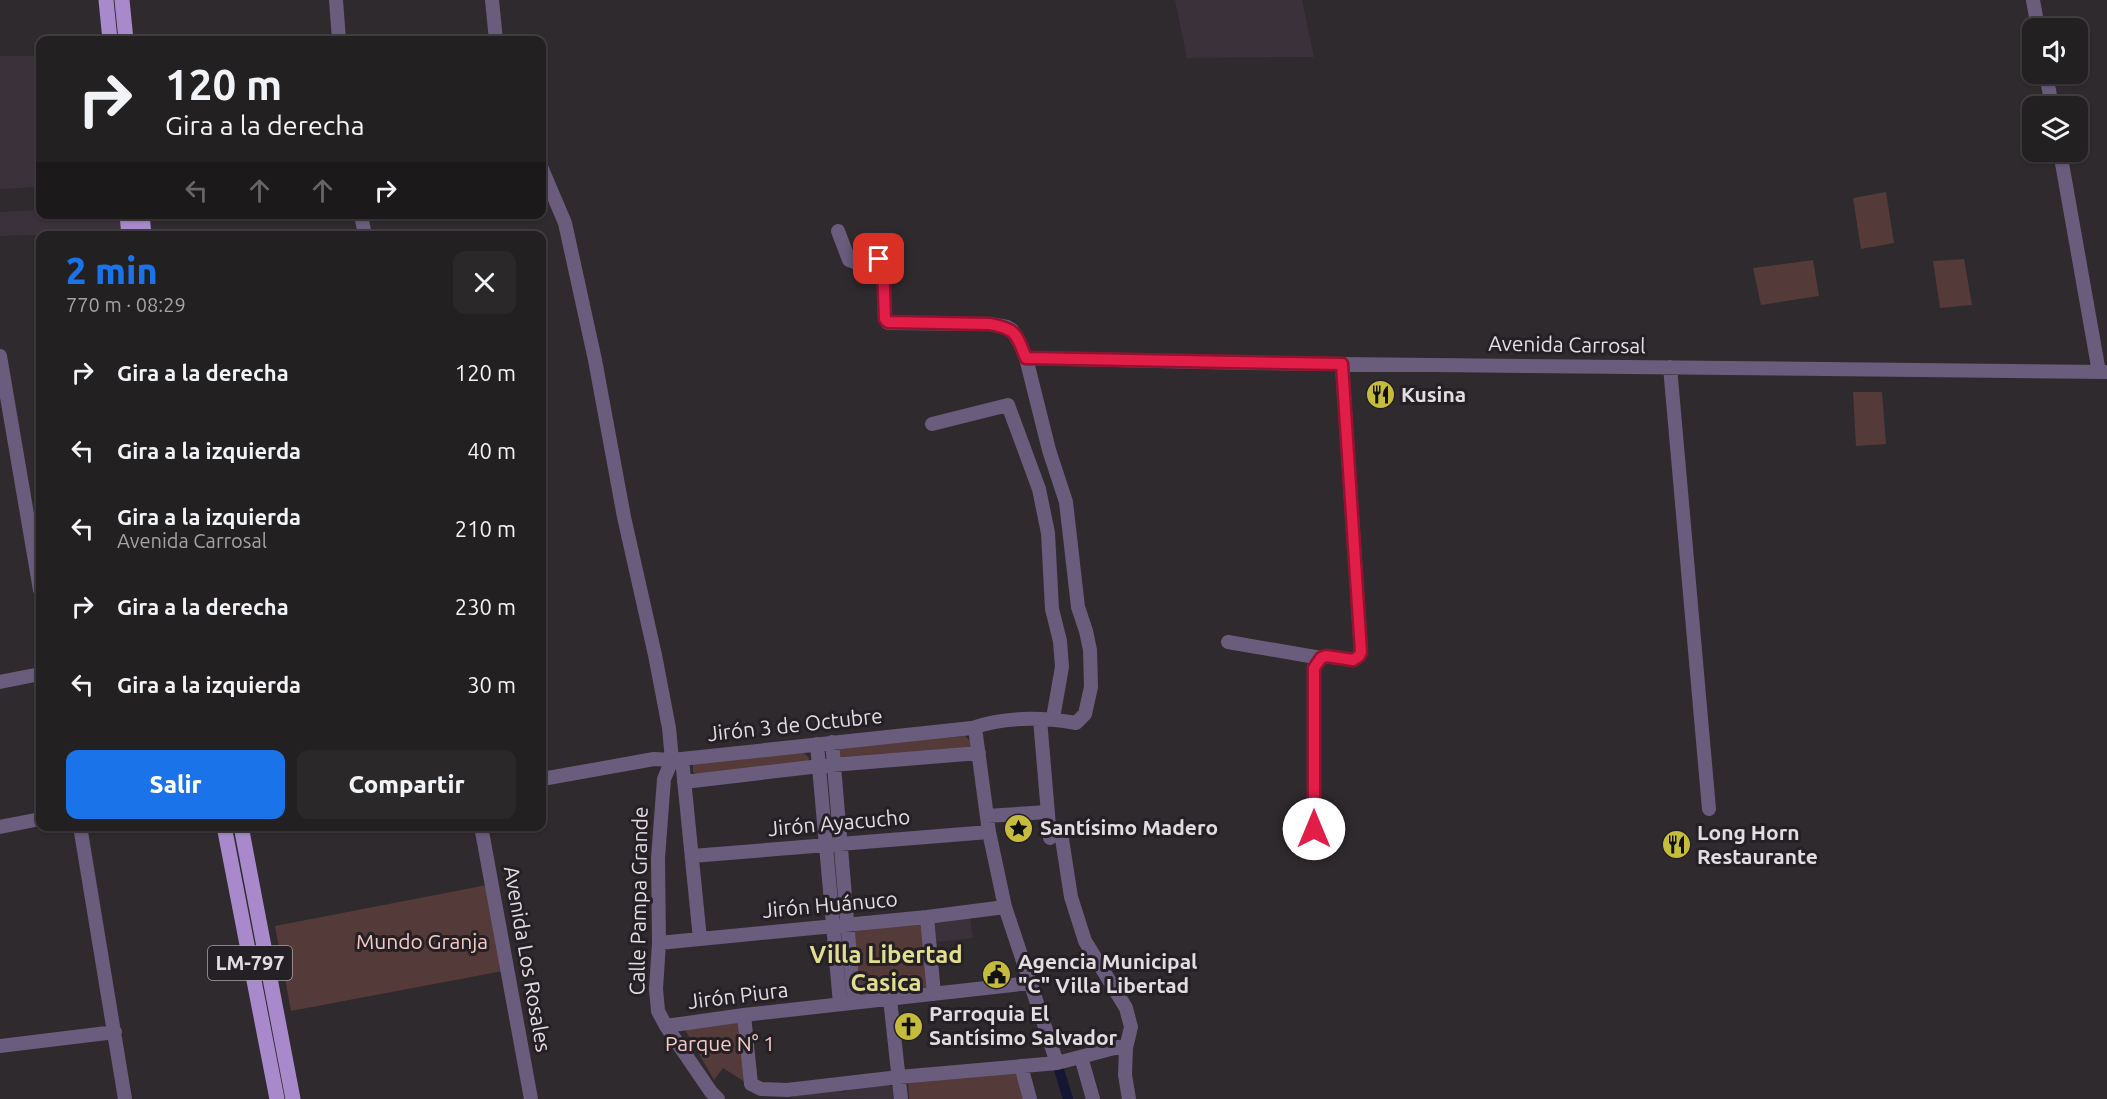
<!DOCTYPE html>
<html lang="es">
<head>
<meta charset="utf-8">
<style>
  :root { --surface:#232022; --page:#2b282a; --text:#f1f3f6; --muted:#a3a3a5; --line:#403e40; --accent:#1a73e8 }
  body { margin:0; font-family:Ubuntu,sans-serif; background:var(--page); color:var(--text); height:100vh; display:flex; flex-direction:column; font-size:22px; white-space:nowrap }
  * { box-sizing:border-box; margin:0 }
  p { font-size:20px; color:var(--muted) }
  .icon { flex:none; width:33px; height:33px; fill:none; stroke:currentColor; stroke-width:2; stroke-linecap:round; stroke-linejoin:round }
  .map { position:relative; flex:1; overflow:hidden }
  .sheet { position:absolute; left:36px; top:231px; width:510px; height:600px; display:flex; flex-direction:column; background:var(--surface); border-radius:12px; box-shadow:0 2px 4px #0004,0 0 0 2px var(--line) }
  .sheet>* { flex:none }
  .guide { position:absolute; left:36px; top:36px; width:510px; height:183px; border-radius:12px; box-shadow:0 2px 4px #0004,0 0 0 2px var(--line); background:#232022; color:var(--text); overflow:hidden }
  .buttons { position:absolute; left:2022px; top:18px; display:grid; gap:12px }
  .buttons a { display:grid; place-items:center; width:66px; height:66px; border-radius:12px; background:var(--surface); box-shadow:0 2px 4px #0004,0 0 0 2px var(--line); font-size:30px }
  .pin { position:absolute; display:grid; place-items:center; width:51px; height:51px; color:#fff; margin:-26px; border-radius:12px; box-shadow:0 3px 9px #0006 }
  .me { position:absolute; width:66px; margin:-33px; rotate:0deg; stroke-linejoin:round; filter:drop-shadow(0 0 4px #0008) }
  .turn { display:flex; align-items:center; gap:21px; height:126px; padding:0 30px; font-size:27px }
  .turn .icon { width:78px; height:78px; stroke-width:2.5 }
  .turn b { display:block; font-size:42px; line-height:51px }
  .lanes { display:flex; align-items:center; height:57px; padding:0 30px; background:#0003; justify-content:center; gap:30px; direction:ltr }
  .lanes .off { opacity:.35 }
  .round { display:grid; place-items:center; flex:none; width:63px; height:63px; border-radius:12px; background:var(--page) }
  .summary { display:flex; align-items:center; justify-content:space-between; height:102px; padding:0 30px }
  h1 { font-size:36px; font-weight:800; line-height:45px; color:var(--accent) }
  .button { display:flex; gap:12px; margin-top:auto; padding:12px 30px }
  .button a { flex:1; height:69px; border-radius:12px; background:var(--accent); color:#fff; font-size:24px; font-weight:800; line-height:69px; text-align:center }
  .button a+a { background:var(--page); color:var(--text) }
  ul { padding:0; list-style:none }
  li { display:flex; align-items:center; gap:18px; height:78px; padding:0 30px }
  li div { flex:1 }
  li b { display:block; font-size:22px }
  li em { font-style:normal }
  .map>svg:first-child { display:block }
  .built { fill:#3b313a }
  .green { fill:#543a38 }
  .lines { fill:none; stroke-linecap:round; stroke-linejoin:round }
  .canal { stroke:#141633; stroke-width:10 }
  .minor { stroke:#6a5c7c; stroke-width:14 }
  .major { stroke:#a88acc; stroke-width:15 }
  .route-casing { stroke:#92132f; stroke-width:15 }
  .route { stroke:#e11d48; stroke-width:10 }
  .labels { text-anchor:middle; stroke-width:6; stroke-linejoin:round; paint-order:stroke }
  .shield { fill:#252025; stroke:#a9a4a8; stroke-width:1.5 }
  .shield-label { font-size:20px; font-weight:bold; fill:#e1dde0 }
  .street-label { font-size:21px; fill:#e1dde0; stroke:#252025 }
  .poi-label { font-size:21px; font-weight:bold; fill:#e1dde0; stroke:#252025; text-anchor:start }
  .park-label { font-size:21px; fill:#f7c9c5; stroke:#252025 }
  .quarter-label { font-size:24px; font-weight:bold; fill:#e2de8f; stroke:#252025 }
</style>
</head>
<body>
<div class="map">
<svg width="2107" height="1099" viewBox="0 0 2107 1099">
  <rect width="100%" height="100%" fill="#2f2a2e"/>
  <path class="built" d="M1175,0H1302L1314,57L1187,58Z
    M40,56V187L0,189V56Z
    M40,210V214L122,215L124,232L0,236V212Z
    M970,918L973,938L936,942L934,923Z
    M889,1085L894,1089L895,1099L793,1098L796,1094L840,1089L842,1092H846L848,1089Z"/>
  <path class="green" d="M1886,192L1894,243L1861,249L1853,198Z
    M1964,259L1972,305L1940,308L1933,261Z
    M1813,260L1819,296L1761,305L1753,268Z
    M1853,392H1882L1886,444L1856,446Z
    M965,736L972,742L970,748L845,760L839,758L838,750L841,748Z
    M803,752L809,758L807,763L698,775L693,772V763Z
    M487,885L503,971L291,1011L275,926Z
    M924,922L930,989L861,996L854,929Z
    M739,1022L745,1082L723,1068L714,1080L685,1030Z
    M1015,1071L1025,1099H909L908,1083Z"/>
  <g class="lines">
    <path class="canal" d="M1057,1063L1068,1099"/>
    <path class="minor" d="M336,0L339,40
      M492,0L496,40
      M2033,0L2038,28
      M2046,74L2052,106
      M2060,152L2099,372
      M542,169L565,223L595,360L624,517L655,655L669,728L672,760L664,779L658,858L659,943L656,989L658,1011L666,1026L711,1092L718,1099
      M361,214L365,236
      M0,356L40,590
      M1026,358L1247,363L2107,372
      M1670,367L1709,809
      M932,424L1008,405L1039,489L1048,533L1052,609L1060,641L1062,667L1053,718
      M1228,642L1321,658
      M0,682L40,674
      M1040,719L1050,838
      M976,735L989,832L1005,907L1057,1063
      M832,742L854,1003
      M817,744L840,1004
      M682,759L700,939
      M542,779L654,759L672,760L972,728C1004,717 1042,717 1076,723L1085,714L1091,687L1090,650L1086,631L1078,607L1066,502L1049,450L1026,358L1021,346L1012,330L1007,327L990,324L888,323L885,319L883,263L879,259L855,262L849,260L838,231
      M684,782L820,766L979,753
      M987,816L1048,812
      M80,826L125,1099
      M481,826L531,1099
      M0,827L40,819
      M1314,829V667L1321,658L1326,656L1353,660L1359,656L1361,652L1342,364
      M1062,839L1071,897L1085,941L1126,1008L1131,1027L1126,1048L1125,1075L1129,1099
      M692,856L989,832
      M927,917L934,994
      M659,943L927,917L1005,907
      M890,999L901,1099
      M744,1015L751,1084L761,1089L787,1090L899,1077L1057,1063L1126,1045
      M666,1026L744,1015L1030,983
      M0,1046L115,1032
      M1081,1057L1093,1099
      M1021,1066L1030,1099"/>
    <path class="major" d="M106,0L110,40
      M122,0L126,40
      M127,214L129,236
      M142,214L144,236
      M224,826L277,1099
      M241,826L293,1099"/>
  </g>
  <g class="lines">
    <defs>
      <path id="route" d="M879,259L883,263L885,319L888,322L990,324C1017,329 1016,334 1026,358L1342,364L1361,652L1359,656L1353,660L1326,656L1321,658L1314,668V829"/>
    </defs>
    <use href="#route" class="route-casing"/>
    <use href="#route" class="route"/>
  </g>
  <defs>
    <symbol id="restaurant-disc" viewBox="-11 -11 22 22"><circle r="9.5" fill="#c5bc3d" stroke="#252025"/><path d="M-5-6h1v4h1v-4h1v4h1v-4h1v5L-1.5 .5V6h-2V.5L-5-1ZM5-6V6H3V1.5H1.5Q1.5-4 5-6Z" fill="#111"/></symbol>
    <symbol id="sight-disc" viewBox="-11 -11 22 22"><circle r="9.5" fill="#c5bc3d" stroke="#252025"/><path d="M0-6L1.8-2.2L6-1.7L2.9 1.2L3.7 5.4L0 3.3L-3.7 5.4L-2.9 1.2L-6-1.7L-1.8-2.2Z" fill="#111"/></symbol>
    <symbol id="civic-disc" viewBox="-11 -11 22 22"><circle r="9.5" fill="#c5bc3d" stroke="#252025"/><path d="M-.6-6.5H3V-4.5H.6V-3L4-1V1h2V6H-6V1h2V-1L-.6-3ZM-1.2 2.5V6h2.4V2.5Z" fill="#111"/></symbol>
    <symbol id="church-disc" viewBox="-11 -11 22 22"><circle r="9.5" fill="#c5bc3d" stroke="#252025"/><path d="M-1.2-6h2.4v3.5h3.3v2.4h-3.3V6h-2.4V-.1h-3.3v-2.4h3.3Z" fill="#111"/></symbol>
  </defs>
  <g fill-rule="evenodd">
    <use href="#restaurant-disc" x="1364" y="378" width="33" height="33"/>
    <use href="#sight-disc" x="1002" y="812" width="33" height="33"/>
    <use href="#restaurant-disc" x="1660" y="828" width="33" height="33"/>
    <use href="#civic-disc" x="980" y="958" width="33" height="33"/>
    <use href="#church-disc" x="892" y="1010" width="33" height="33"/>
  </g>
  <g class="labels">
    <rect class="shield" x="208" y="946" width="84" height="34" rx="4.5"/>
    <g class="shield-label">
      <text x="250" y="970">LM-797</text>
    </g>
    <g class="street-label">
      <text transform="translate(1567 345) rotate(1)" y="7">Avenida Carrosal</text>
      <text transform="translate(795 725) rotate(-6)" y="7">Jirón 3 de Octubre</text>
      <text transform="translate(839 823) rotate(-5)" y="7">Jirón Ayacucho</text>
      <text transform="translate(639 901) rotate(-89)" y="7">Calle Pampa Grande</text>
      <text transform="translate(830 905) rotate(-5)" y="7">Jirón Huánuco</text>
      <text transform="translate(527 959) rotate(80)" y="7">Avenida Los Rosales</text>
      <text transform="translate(738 996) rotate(-7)" y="7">Jirón Piura</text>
    </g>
    <g class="poi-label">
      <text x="1401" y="402">Kusina</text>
      <text x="1040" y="835">Santísimo Madero</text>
      <text x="1697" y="840">Long Horn<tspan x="1697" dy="24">Restaurante</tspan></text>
      <text x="1018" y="969">Agencia Municipal<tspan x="1018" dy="24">"C" Villa Libertad</tspan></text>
      <text x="929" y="1021">Parroquia El<tspan x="929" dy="24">Santísimo Salvador</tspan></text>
    </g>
    <g class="park-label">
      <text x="422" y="949">Mundo Granja</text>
      <text x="720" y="1051">Parque N° 1</text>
    </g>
    <g class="quarter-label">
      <text x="886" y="963">Villa Libertad<tspan x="886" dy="28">Casica</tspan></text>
    </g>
  </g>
</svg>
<div class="buttons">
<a><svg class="icon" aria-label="sound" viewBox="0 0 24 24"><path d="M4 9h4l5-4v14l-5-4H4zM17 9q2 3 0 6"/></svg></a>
<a><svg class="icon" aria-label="layers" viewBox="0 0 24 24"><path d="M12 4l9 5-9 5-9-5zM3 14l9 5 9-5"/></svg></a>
</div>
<div class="pin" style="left:879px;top:259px;background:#d93025"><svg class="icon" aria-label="arrive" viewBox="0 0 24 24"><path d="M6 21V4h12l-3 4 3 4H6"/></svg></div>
<svg class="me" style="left:1314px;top:829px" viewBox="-20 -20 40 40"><circle r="19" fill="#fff"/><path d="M0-13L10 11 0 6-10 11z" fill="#e11d48"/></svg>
<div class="guide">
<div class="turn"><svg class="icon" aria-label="right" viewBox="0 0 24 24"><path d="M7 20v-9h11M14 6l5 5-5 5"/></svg><div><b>120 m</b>Gira a la derecha</div></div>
<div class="lanes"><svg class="icon off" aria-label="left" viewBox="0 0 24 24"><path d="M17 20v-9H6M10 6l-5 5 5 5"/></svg><svg class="icon off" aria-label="ahead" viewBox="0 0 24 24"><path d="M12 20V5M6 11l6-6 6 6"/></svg><svg class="icon off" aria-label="ahead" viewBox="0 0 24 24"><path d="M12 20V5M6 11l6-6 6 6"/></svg><svg class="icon" aria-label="right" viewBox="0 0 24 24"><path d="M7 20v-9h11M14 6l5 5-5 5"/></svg></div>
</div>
<section class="sheet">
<div class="summary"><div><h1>2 min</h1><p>770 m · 08:29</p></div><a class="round"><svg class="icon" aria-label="close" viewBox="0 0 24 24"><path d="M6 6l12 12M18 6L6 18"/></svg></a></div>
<ul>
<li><svg class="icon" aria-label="right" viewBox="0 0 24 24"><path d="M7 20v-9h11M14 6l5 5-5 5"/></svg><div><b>Gira a la derecha</b></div><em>120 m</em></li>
<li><svg class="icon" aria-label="left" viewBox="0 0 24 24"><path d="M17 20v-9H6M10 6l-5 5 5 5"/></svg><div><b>Gira a la izquierda</b></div><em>40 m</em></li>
<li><svg class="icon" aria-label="left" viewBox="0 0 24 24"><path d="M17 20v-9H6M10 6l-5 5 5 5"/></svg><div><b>Gira a la izquierda</b><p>Avenida Carrosal</p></div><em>210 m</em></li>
<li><svg class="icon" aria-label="right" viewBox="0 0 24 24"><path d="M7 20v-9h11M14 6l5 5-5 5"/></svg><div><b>Gira a la derecha</b></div><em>230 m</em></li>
<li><svg class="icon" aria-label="left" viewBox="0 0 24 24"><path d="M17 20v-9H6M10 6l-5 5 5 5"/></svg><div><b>Gira a la izquierda</b></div><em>30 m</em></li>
</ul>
<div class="button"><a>Salir</a><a>Compartir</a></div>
</section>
</div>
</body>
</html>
